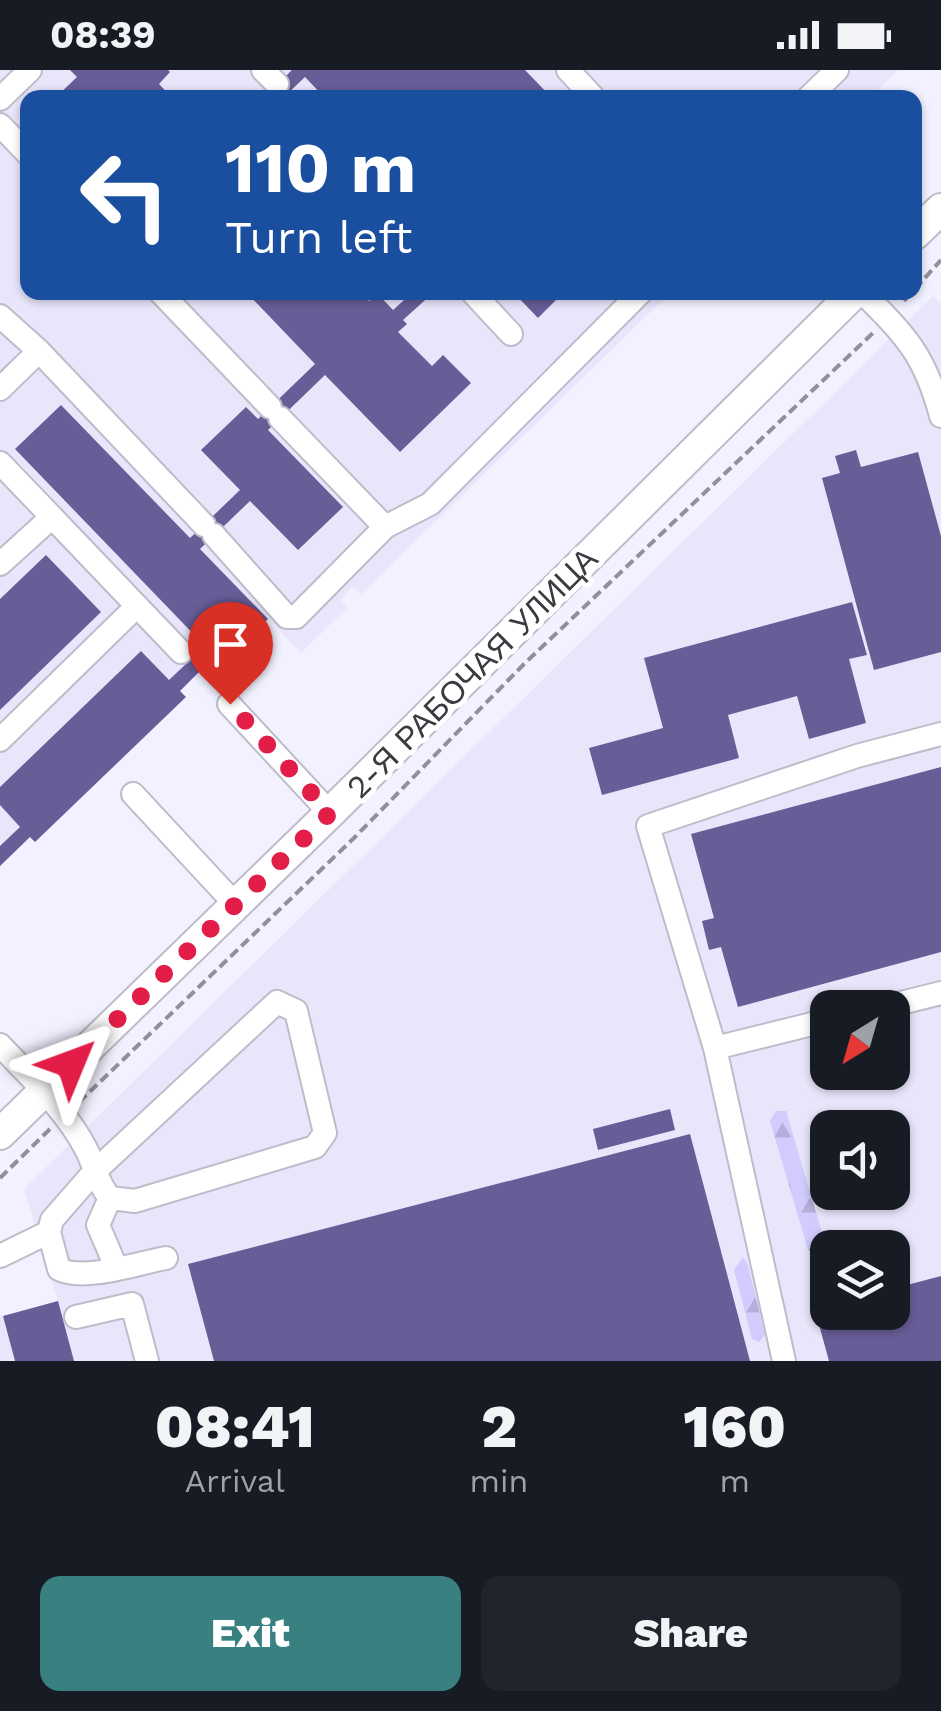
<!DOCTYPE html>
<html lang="en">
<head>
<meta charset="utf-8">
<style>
  :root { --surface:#171b24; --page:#20242c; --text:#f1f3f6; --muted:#9ea1a6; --accent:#398181 }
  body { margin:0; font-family:"Work Sans",sans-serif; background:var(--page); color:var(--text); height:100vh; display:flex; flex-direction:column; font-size:38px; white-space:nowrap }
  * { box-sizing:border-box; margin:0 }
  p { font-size:32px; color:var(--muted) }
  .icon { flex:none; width:55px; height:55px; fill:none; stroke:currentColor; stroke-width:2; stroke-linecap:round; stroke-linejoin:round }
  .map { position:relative; height:1291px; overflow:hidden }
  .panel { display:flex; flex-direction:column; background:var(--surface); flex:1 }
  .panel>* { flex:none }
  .banner { position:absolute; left:20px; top:20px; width:902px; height:210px; border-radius:20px; box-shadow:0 2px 8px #0004; background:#1a4fa0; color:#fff; overflow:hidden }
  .needle { width:65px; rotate:217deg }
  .controls { position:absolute; left:810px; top:920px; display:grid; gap:20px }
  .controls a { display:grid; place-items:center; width:100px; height:100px; border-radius:20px; background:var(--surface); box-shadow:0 2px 8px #0004; font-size:50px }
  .pin { position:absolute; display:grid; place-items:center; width:85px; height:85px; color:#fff; margin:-102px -42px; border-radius:50% 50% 50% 0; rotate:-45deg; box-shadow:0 0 10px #0007 }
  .pin .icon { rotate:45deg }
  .me { position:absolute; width:110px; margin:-55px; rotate:46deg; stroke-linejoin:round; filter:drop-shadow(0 0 8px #0008) }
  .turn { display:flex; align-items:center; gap:35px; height:210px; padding:0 40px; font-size:45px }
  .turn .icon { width:130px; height:130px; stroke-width:2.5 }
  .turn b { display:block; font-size:70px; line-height:85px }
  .eta { display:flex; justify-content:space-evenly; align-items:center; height:170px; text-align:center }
  .eta b { font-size:60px; font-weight:800; line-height:70px }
  .button { display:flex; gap:20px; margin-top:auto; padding:20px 40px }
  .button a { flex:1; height:115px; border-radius:20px; background:var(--accent); color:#fff; font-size:40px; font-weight:800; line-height:115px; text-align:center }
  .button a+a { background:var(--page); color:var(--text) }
  .status { display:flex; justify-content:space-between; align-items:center; height:70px; padding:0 50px; background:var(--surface); direction:ltr }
  .status svg { height:28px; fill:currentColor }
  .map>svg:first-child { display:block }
  .built { fill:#e9e6fc; fill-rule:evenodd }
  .forest { fill:url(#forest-firs) }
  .building { fill:#685d97 }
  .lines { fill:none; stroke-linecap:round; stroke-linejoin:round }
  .minor-casing { stroke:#bebcca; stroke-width:26 }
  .major-casing { stroke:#bebcca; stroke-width:34 }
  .path { stroke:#91909a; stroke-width:4; stroke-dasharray:10 5; stroke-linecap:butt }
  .minor { stroke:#fff; stroke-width:22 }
  .major { stroke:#fff; stroke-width:30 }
  .route { stroke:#e11d48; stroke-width:18; stroke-dasharray:0 32.4 }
  .labels { text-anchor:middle; stroke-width:10; stroke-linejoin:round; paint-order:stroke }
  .street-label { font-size:32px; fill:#3b3a40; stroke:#fff }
</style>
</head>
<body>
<div class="status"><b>08:39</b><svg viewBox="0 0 49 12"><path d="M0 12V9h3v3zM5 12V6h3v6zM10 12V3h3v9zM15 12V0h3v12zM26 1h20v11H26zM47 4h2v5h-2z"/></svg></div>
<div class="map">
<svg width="941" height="1291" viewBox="0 0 941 1291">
  <defs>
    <pattern id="forest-firs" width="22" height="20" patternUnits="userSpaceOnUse" patternTransform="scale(2.5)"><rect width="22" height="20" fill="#d2cbfe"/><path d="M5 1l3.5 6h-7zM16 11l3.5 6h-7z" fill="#b5afdb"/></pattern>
  </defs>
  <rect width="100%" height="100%" fill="#f2f1ff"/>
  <path class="built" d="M0,0H898L870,28H28V222L670,223L361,524L352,517L341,530L348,537L301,583L268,549L222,593L215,587L180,620L185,627L35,772L30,767L0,796Z
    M933,226L941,233V1291H0V1247L58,1231L24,1119ZM828,938H892V1002H828ZM828,1058H892V1122H828ZM828,1178H892V1242H828Z"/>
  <path class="forest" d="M776,1041H786L826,1176L820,1187L808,1180L770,1051Z
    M743,1187L748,1195L765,1265L759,1272L752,1269L734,1200Z"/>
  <path class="building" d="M70,0H168L170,2L159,14L172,28H55L77,7Z
    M292,0H525L552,28H325L305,7L283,28H263Z
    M246,222H361L369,231L377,223L393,240L413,222H434L403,250L407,254L398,262L432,296L443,285L471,313L400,382L325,305L268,360L343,437L298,480L250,431L200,479L268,549L222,593L215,586L180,621L186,627L35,772L30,767L0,796V776L20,757L0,735V717L141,581L169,610L205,576L15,379L61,335L190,468L240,420L201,380L246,337L258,349L315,294Z
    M513,222H564L538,248Z
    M856,380L861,397L918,382L941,466V582L874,600L822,408L840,403L835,386Z
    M46,485L101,542L0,640V529Z
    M852,532L867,585L849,589L866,653L809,669L797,626L728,645L739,688L602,725L589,678L663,658L644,588Z
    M941,697V882L738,937L721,877L709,880L702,851L714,848L691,764Z
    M670,1039L675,1060L598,1080L593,1059Z
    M690,1064L750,1291H214L188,1194Z
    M941,1206V1291H829L815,1240L828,1236V1242H892V1219Z
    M58,1231L74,1291H15L3,1246Z"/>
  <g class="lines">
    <defs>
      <path id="minor" d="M263,0L277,14
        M568,0L594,28
        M808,28L837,0
        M0,29L30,0
        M0,55L28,84
        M160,222L270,337
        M472,222L511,264
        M862,222C906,266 925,285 941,346
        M0,246L39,281L0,319
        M39,281L204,455
        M280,348L385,457
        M0,393L52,447
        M214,465L287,547H296L385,457L430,434L641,222
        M0,494L52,447L137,536
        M229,634L330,743
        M0,670L137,536L181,582
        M133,724L236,835
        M881,938L941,923
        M0,975C30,1007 66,1040 86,1079C95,1096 97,1113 110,1128L135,1131L315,1077L325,1063L296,941L277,932L94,1102L52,1150L49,1162L59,1199C84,1212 138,1193 166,1188
        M715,978L828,950
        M110,1128L98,1155L116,1197
        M0,1186L49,1162
        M76,1247L132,1234L147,1291
        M784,1291L715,978L648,756L857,686L941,664"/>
      <path id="major" d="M915,164L941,139
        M0,1064L330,743L855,222"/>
    </defs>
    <use href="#minor" class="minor-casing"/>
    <use href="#major" class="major-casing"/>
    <path class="path" d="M915,219L941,190
      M904,231L912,222
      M79,1032L354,768L524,594L873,263
      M0,1108L50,1059"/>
    <use href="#minor" class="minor"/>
    <use href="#major" class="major"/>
  </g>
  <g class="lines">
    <path class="route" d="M71,994L330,743L230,634"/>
  </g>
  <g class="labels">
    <g class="street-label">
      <text transform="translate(472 603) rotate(-45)" y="11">2-Я РАБОЧАЯ УЛИЦА</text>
    </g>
  </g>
</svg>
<div class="controls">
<a><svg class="needle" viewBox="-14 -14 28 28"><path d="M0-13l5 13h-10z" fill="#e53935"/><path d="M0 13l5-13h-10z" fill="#9ea1a6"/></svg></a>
<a><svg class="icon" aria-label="sound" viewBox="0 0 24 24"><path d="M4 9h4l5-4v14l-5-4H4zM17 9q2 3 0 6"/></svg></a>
<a><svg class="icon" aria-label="layers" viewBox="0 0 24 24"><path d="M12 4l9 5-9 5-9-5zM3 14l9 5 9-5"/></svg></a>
</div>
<div class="pin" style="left:230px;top:634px;background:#d93025"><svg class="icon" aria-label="arrive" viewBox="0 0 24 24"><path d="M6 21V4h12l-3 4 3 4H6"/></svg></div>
<svg class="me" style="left:71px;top:994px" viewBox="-20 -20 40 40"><path d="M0-17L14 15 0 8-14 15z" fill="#e11d48" stroke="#fff" stroke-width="4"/></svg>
<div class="banner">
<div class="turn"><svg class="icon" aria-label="left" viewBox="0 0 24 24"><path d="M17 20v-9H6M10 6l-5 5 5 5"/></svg><div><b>110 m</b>Turn left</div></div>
</div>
</div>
<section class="panel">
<div class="eta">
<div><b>08:41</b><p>Arrival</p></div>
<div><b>2</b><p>min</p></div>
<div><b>160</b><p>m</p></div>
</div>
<div class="button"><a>Exit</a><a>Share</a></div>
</section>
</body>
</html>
